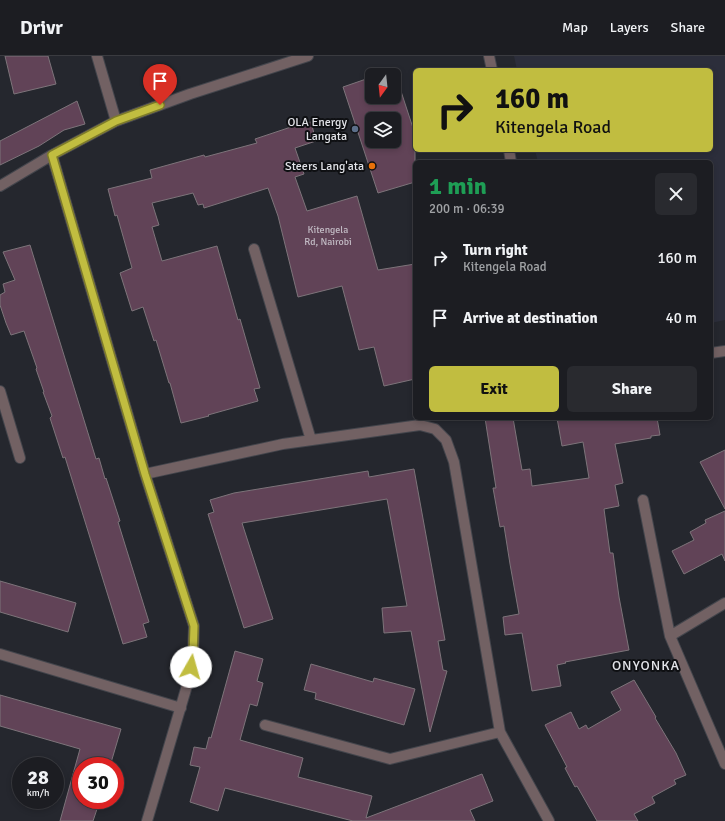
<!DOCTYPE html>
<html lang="en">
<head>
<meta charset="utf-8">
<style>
  :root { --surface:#1c1d22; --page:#292a2f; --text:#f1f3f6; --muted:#a0a2a5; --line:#3a3b40; --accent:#c1bd40 }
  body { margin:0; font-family:Signika,sans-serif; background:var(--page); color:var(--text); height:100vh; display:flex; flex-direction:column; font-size:15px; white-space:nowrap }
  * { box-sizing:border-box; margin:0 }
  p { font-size:13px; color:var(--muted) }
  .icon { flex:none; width:22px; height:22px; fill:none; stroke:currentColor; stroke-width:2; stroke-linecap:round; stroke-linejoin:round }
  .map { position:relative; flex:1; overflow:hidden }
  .details { position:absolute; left:413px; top:104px; width:300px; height:260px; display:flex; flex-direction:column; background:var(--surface); border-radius:6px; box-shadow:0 2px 6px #0003,0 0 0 1px var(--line) }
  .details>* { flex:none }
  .hud { position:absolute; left:413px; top:12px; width:300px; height:84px; border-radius:6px; box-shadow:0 2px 6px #0003,0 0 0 1px var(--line); background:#c1bd40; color:#111; overflow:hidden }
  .needle { width:26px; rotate:195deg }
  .tools { position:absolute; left:365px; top:12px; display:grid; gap:8px }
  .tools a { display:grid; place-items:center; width:36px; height:36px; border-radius:6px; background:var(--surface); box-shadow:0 2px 6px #0003,0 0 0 1px var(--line); font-size:20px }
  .speed { position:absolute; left:12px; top:701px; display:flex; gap:8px; font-size:20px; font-weight:700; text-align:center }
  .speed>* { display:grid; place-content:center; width:52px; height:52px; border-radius:50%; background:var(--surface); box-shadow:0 2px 6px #0003,0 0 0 1px var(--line); line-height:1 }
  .speed small { font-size:10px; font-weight:400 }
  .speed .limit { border:6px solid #d22; background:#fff; color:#111 }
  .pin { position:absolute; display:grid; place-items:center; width:34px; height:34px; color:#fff; margin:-41px -17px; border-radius:50% 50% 50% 0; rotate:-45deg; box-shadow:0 0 4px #0007 }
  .pin .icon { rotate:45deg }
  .me { position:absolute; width:44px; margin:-22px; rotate:7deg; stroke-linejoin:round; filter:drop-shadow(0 0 3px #0008) }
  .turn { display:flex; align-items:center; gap:14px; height:84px; padding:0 16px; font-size:18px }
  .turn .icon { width:52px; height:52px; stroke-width:2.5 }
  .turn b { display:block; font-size:28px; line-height:34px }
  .round { display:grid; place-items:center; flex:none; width:42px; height:42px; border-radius:6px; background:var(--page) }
  .head { display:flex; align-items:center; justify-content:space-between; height:68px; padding:0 16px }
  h1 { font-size:24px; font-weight:800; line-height:30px; color:#1e9e55 }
  .cta { display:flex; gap:8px; margin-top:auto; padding:8px 16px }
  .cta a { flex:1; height:46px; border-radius:6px; background:var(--accent); color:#111; font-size:16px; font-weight:800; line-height:46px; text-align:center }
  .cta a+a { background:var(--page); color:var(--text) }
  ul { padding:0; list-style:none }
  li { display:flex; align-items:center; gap:12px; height:60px; padding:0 16px }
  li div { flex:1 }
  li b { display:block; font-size:15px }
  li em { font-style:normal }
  header { display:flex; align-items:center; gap:24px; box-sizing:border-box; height:56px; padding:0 20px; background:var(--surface); border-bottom:1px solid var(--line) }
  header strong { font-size:19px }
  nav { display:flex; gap:22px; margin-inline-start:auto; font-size:14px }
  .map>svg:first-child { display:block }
  .built { fill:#2c2e3b }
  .building { fill:#614357; stroke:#7d747a; fill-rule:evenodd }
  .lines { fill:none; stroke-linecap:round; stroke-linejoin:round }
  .street-casing { stroke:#43454c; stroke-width:12 }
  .street { stroke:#726163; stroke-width:10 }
  .route-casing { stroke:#7d7b2a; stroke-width:10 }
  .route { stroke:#c1bd40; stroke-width:7 }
  .service-dot { fill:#5c6f8a; stroke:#0f1013; stroke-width:1.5 }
  .food-dot { fill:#e8710a; stroke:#0f1013; stroke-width:1.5 }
  .labels { text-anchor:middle; stroke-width:4; stroke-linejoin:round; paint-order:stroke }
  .number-label { font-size:10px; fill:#c2bbc4 }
  .poi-label { font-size:12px; fill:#e2e3e8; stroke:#0f1013; text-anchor:end }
  .quarter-label { font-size:14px; letter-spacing:1px; fill:#e2e3e8; stroke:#0f1013 }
</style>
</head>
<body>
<header>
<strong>Drivr</strong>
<nav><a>Map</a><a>Layers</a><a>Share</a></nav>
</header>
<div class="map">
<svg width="725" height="765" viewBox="0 0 725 765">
  <rect width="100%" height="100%" fill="#25272e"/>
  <path class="built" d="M514,0H725V264L711,267V106H538L535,94H711V14H517Z"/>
  <path class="building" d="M5,0H48L56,28L14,38Z
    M394,14L415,78V126L378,137L343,31L372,21V41H394V19H379ZM372,63H394V85H372Z
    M77,45L85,68L64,74L39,90L0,109V85Z
    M311,66L316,85L295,92L304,118L295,121L307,155L357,140L378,214L415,208V323L384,330L374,291L359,294L342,230L298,241L278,160L268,132L204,152L203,148L198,149L193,137L152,147L159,169L152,171L162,205L217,190L238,264L240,263L260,332L254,333L258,345L208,359L209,360L181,367L170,327H169L156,284L154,285L143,251L132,255L120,217L132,212L117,159L115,160L108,133L152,122L150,114L204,99L205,101L257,87L255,83L297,69Z
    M30,189L96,403L99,402L105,423L106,422L120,465L118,466L149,566L143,568L147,581L123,588L65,401L63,402L50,362L52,360L43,336H44L36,313L37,312L24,275L11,279L6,267L0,249V239L5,236L3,228L15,224L3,196Z
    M485,362H513L522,414L530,413L532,430L589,422L583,386L562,390L557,362H657L660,379L651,380V382L615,388L623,427L615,429L619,450L604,453L610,497H613L619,541L629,594L565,606L566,607L557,609L561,630L532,635L522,577L505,579L503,561L519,558L510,508L504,470L500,471L493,432H496Z
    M725,394V453L700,406Z
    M414,413L445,584L438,585L443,614L447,615L430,676L411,575L384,577L382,552L407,550L387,443L242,467L273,563L244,572L208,458L214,456L210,444L234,437L368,415L369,421Z
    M725,455V505L722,498L684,518L672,495L694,484L690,476L706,467L705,464Z
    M0,525L76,547L68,576L0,556Z
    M235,595L263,603L257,625L263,627L257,650L250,648L240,684L303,702L298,721L372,740L366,762L482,718L493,745L470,754L475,765H353L225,732L218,755L190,746L200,711L190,709L194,691L206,693L209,681L211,682Z
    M311,608L373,626L374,622L415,633L404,669L315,643L316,637L304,634Z
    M634,624L656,661L655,662L676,697L686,719L674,724L676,728L652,741L655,747L634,758L638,765H597L577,730L575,731L565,712L567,711L545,669L571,656L579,673L586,669L588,673L621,654L611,636Z
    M0,639L121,673L110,710H81V744H94L93,749L98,750L93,765H60L80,693L0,670Z"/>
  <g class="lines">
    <defs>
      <path id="street" d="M97,0L116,65
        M489,0L492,14
        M509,94L511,106
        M52,99L145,418L194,570L193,600L186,633L147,765
        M0,130L52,99L116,65L190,38L308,0
        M254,193L311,384
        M711,297L725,295
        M0,335L20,402
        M145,418L283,388L420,369L435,373L446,384L454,406L500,676L549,765
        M643,444L670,580L725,708
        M670,580L725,547
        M0,598L181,652
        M265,669L390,703L500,676"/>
    </defs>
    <use href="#street" class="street-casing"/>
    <use href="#street" class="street"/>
  </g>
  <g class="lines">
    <defs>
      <path id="route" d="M160,49L116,65L52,99L145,418L194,570L193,600L191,611"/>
    </defs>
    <use href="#route" class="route-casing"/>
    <use href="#route" class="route"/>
  </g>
  <circle class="service-dot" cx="355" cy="73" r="4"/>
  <circle class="food-dot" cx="372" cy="110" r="4"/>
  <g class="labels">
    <g class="number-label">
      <text x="328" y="177">Kitengela<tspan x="328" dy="12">Rd, Nairobi</tspan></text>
    </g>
    <g class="poi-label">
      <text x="347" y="70">OLA Energy<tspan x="347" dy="14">Langata</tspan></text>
      <text x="364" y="114">Steers Lang'ata</text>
    </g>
    <g class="quarter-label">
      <text x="646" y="614">ONYONKA</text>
    </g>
  </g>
</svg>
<div class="tools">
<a><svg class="needle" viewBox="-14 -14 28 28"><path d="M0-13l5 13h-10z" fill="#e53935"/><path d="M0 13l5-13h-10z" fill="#a0a2a5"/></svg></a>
<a><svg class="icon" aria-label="layers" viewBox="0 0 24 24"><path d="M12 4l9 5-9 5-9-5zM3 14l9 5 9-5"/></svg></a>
</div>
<div class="speed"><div>28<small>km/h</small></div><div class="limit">30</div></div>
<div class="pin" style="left:160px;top:49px;background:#d93025"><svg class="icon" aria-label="arrive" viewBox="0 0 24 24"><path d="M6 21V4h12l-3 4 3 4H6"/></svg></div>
<svg class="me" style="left:191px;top:611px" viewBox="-20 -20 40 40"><circle r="19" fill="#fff"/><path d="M0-13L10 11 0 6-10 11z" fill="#c1bd40"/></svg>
<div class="hud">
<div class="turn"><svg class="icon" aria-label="right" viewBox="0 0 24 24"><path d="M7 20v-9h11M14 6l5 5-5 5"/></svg><div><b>160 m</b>Kitengela Road</div></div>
</div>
<section class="details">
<div class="head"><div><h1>1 min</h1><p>200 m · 06:39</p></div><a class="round"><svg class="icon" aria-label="close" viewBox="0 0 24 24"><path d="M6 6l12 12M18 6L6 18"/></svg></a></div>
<ul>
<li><svg class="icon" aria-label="right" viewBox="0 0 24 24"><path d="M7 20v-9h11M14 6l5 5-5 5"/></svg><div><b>Turn right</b><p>Kitengela Road</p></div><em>160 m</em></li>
<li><svg class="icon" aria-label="arrive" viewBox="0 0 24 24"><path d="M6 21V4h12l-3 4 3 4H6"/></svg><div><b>Arrive at destination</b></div><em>40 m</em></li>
</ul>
<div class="cta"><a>Exit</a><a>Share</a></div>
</section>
</div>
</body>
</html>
